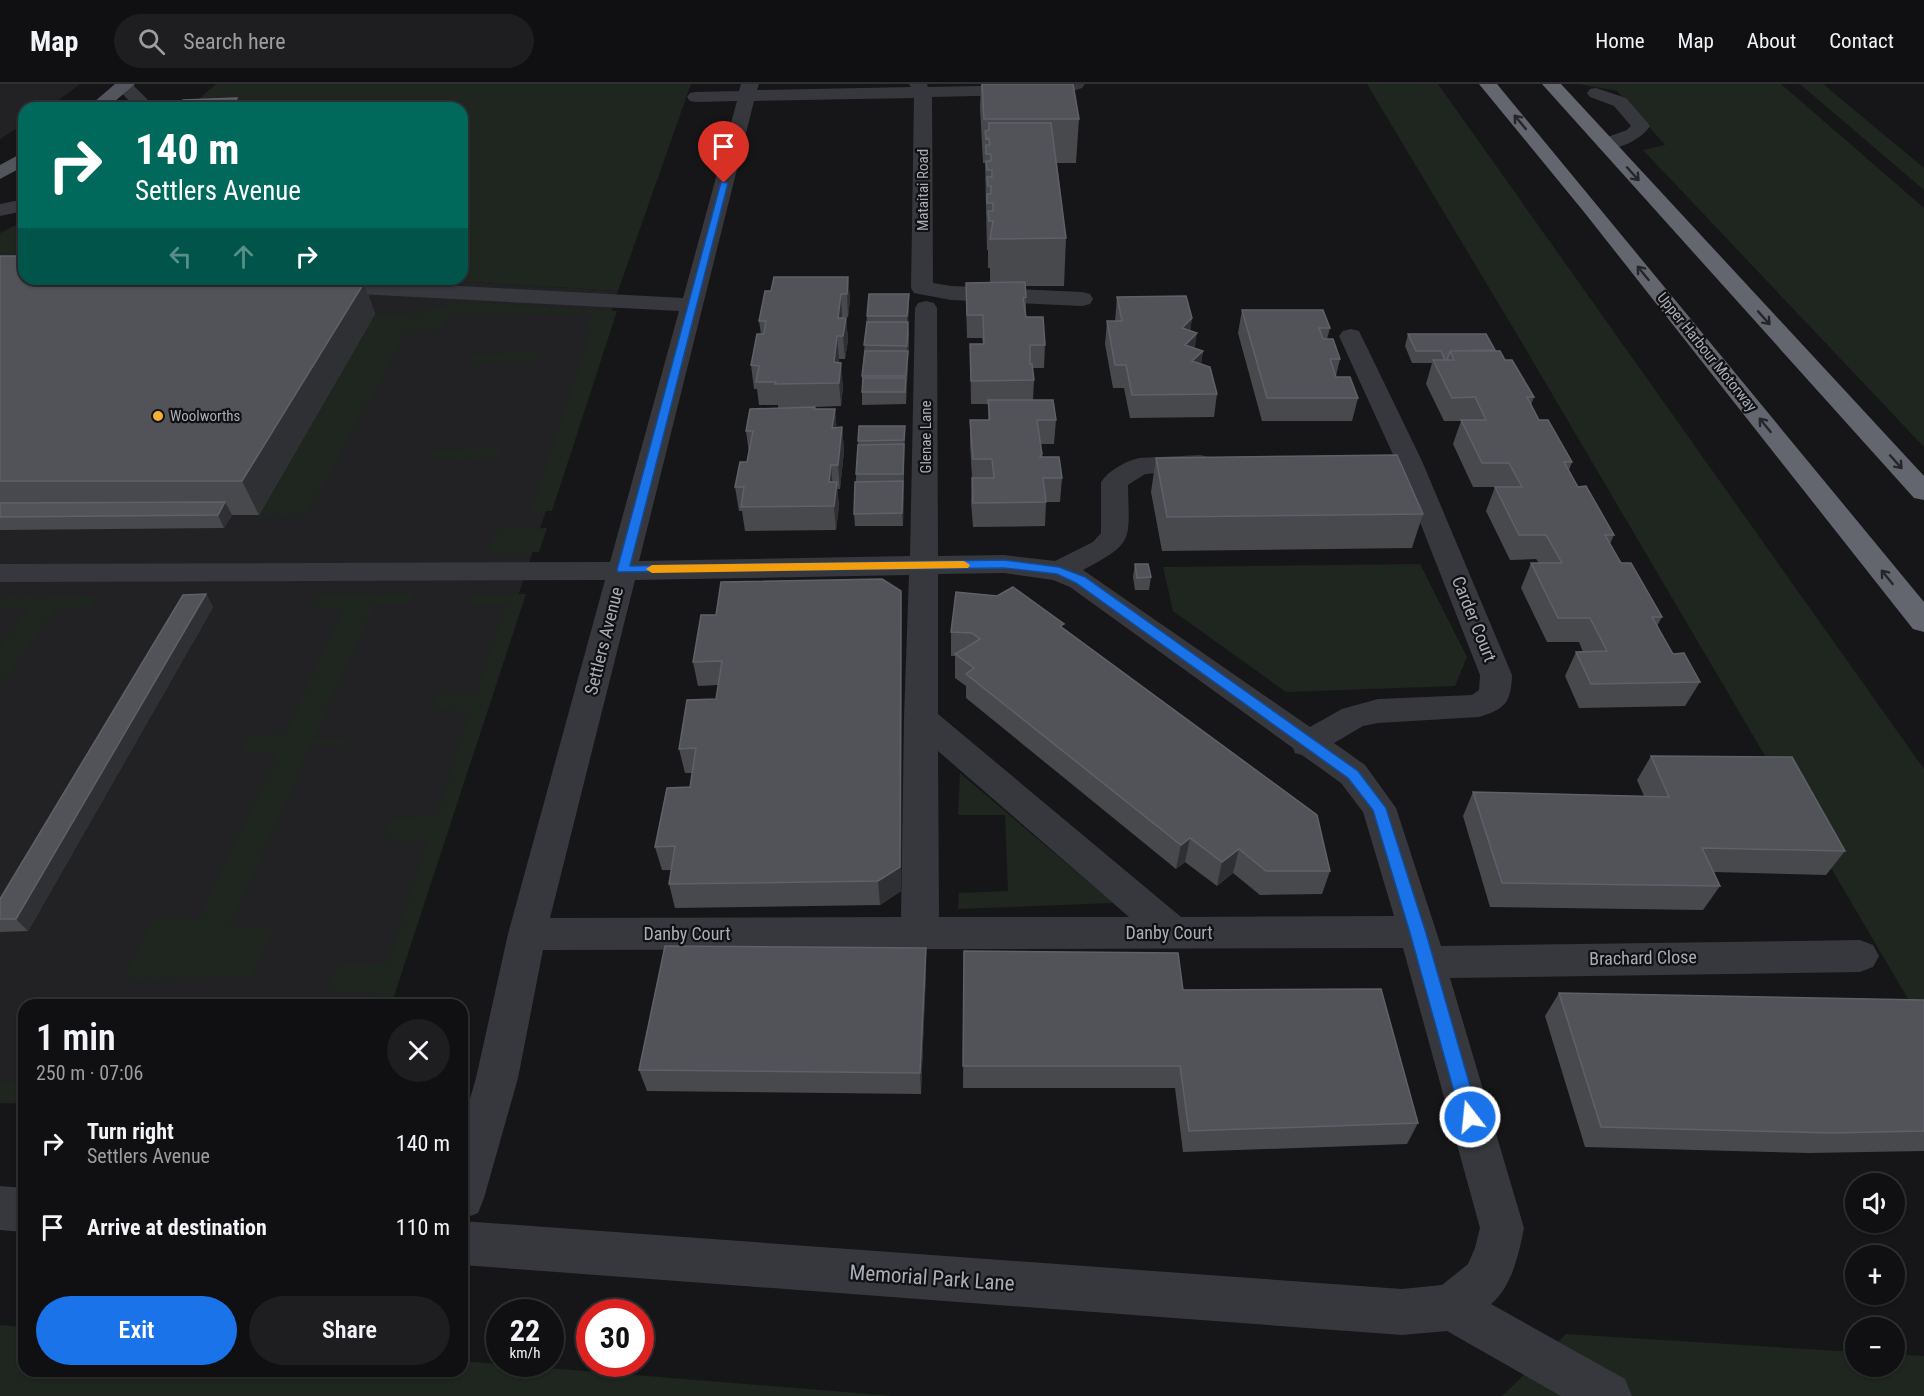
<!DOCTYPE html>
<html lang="en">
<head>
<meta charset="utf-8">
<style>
  :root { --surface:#101012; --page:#1e1e20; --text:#f1f3f6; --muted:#9c9d9f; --line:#303032; --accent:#1a73e8 }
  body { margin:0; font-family:"Roboto Condensed",sans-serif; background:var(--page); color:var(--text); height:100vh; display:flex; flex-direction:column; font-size:22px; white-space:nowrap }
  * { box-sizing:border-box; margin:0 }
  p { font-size:20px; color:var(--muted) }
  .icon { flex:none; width:33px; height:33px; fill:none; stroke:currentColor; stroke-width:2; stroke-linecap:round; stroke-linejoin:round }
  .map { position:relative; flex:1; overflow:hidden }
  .sheet { position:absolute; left:18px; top:915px; width:450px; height:378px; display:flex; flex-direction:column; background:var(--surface); border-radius:18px; box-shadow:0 2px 4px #0004,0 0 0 2px var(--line) }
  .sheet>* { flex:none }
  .hud { position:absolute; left:18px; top:18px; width:450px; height:183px; border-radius:18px; box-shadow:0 2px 4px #0004,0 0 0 2px var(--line); background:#00695c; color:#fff; overflow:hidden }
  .controls { position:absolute; left:1845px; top:1089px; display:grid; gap:12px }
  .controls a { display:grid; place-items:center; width:60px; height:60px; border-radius:50%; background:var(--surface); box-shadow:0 2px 4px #0004,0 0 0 2px var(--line); font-size:30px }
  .speed { position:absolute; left:486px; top:1215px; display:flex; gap:12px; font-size:30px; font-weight:700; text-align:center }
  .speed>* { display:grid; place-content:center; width:78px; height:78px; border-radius:50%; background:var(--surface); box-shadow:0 2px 4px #0004,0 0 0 2px var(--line); line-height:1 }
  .speed small { font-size:15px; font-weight:400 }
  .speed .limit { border:9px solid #d22; background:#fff; color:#111 }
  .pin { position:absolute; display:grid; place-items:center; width:51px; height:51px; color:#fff; margin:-62px -26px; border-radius:50% 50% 50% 0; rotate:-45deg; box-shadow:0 0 6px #0007 }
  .pin .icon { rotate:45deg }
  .me { position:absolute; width:66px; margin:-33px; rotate:344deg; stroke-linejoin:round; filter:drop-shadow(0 0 4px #0008) }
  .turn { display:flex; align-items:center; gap:21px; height:126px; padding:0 18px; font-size:27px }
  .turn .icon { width:78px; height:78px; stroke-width:2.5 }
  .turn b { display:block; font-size:42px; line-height:51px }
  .lanes { display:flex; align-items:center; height:57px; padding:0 18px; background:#0003; justify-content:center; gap:30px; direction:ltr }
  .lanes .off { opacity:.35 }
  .round { display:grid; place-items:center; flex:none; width:63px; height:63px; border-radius:32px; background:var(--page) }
  .summary { display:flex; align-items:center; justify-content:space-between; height:102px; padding:0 18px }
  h1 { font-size:36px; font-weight:600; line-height:45px }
  .button { display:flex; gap:12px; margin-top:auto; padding:12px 18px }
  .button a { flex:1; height:69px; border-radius:36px; background:var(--accent); color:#fff; font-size:24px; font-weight:600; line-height:69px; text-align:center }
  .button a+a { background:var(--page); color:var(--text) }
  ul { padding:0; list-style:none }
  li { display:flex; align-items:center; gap:18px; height:84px; padding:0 18px }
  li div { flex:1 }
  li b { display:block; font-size:22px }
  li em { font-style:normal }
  header { display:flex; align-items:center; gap:36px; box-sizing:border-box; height:84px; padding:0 30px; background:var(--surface); border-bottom:2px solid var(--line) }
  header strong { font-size:28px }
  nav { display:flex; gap:33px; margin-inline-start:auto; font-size:21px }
  .search { width:420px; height:54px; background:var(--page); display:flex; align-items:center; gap:15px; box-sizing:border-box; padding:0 21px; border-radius:33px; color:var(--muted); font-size:22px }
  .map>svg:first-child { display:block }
  .built { fill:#222225 }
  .green { fill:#1e261f }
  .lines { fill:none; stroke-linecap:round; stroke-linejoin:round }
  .minor { fill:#37383d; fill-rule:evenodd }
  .major { fill:#53555c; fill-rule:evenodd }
  .highway { fill:#63666e; fill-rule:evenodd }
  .wall { fill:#47494d }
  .shaded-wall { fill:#2f3033 }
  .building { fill:#525359; stroke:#5f6168; stroke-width:1.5 }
  .oneway { stroke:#26262a }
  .route { fill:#1a73e8; stroke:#114b97; stroke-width:1.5 }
  .slow { fill:#f59e0b }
  .poi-dot { fill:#f2b134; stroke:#111113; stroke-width:2 }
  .labels { text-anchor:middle; stroke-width:4.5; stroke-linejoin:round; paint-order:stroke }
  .far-street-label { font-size:15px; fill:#a8adb8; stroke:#111113 }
  .far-poi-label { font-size:15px; fill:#a8adb8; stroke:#111113; text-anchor:start }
  .street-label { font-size:18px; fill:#a8adb8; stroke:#111113 }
  .near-street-label { font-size:21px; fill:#a8adb8; stroke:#111113 }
</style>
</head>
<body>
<header>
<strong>Map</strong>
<div class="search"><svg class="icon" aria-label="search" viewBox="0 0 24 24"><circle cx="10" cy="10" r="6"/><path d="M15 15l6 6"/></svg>Search here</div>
<nav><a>Home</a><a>Map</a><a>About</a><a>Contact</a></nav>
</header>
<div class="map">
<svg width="1924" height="1312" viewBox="0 0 1924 1312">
  <rect width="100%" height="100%" fill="#161618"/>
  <path class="built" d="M0,0H80L48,24H24V40L0,55Z
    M0,169L24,171V195H420L618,207L384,921H24V1020L0,1019Z"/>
  <path class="green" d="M216,0H691L618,207L420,195H462V24H188Z
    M1367,0H1438L1924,685V942L1515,247Z
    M1579,0H1781L1924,124V363L1643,66L1665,61L1617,7Z
    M1800,0H1823L1924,84V106Z
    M24,137V171L0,169V149Z
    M478,219L617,227L552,427H531L592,246L587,245L593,228L450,230L440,247L408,246L307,430L259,431L375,230L422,229L453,220Z
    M535,268L539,269V274L532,277L475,278L470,275L477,270Z
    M496,364L500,366V371L492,375L424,374L432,366Z
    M547,444L539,468H488L497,445Z
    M1420,480L1467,573L1455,602L1286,608L1173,527L1163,483Z
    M414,510L410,519H375L313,655H349L347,660L311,661L229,844H273L252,893L123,895L154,836L199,835L279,667H241L250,651L285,650L344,525H311L318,511Z
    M526,510L391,921H373L377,908H327L339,881L388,880L428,757L383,755L392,734L437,732L471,628L431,626L437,610L477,611L507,520L467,519L471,511Z
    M97,512L89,524L55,525L0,602V564L29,524H0V518L3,514Z
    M960,689L1113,819L958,825L959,809L1008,807L1005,731H958Z
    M0,997L24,998V1018L0,1016Z
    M0,1241L24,1243V1287H462V1277L894,1312H0Z
    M1566,1250L1855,1268L1856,1282H1894L1895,1270L1924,1272V1312H1502Z"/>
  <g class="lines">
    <path class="minor" d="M117,0H132L147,15L150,24H132V20L115,2Z
      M741,0H759L757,6L911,3L909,0H927L928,3L1085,0L1082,4L1063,10L932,13L933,199L951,202L1082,208L1090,210L1093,215L1090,220L1082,222L951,216L914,209L911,204L914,14L754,17L639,477L910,472L915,224L918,219L926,217L934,219L937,224L938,472L1004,471L1055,477L1093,458L1101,449V398C1109,386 1126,377 1139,374L1200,371L1209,373L1213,379L1209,385L1145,390L1128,401C1129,457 1135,459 1083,486L1310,643L1342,625L1378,615L1472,611L1479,606L1480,591L1396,377L1339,252L1343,247L1351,245L1359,247L1422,377L1512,591C1511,618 1506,625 1479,633L1378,639L1363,642L1334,659L1365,681L1396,724L1441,862L1860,856L1873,861L1879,872L1873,883L1860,888L1450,894L1524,1144C1519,1169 1512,1203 1491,1220L1625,1295L1632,1312H1561L1447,1247L1402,1251L462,1181V1137L1402,1205L1442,1201L1468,1180L1475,1164L1480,1144L1403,864L543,866L518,994L484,1114L478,1129L462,1135V1042L476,994L508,850L605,496L0,498V480L610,478L679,227L206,202L198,200L195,195H330L683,214L737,17L696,18L690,17L687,13L690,9L696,8L739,7ZM1004,489L1053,496L1070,503L1293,664L1295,669L1302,671L1341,699L1363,728L1394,832L1181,833L938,630V490ZM909,491L904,633L901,833L550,834L635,496ZM938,667L1129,833H939Z
      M1596,4L1626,14L1647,38L1650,42C1641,56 1616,68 1599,64L1597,60L1599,56L1627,46L1631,42L1614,22L1590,13L1587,9L1590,5Z
      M24,115V127L0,132V120Z
      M0,1102L24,1104V1148L0,1146Z"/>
    <path class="major" d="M115,0H135L107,24H87Z
      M24,68V82L0,95V81Z"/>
    <path class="highway" d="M1479,0H1497L1924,518V548L1913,545L1584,128Z
      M1542,0H1561L1924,392V416L1914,414Z"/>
  </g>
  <path class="wall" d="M981,0H1073L1079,35L1076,79H1057L1066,154L1064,202H1025L1026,213V233L1045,261L1044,284H1033L1034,296L1033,316L1056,336L1054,360H1040L1042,373L1062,394L1060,418H1046L1045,442L973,443L971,418L972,394L970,360V336H988V320H971L970,260H983L982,254H967L966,221V199H990V184H988V166H987L985,79H983L980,23Z
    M0,172L24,195H123L126,200L364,199L375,230L259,431H232L224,444L0,446Z
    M848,193L850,215L848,233L842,234H846L848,256L845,275H839V279L843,302L841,322L815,323V325H835L836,343H842L844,367L840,405H837L839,422L836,446L745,447L742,427H739L735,403L747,378L749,369L746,347L778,324V321H759L757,305H754L751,281L761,250L759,237Z
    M1117,213L1192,234L1190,246L1195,264L1203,267L1201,280L1217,310L1214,333L1130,334L1124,304H1113L1105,260L1107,237H1115Z
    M909,221L908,238L909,250L908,279L906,320L862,321V292L867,232Z
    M1242,226L1330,244L1327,255L1340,275L1336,292L1358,314L1352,337H1262L1238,249Z
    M1408,250L1495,266L1505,276L1534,313L1531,321L1539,336L1572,378L1569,386L1578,403L1614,451L1610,460L1621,479L1662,533L1657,542L1673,570L1700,598L1685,622L1579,624L1565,592L1576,568H1583L1579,558H1547L1521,504L1531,479H1539L1536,475L1510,476L1486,427L1495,403H1500H1473L1453,360L1461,337H1444L1426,300L1432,279H1412L1405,262Z
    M905,342L903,442H855L854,430L858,357Z
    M1156,374L1423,430L1412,464L1162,467L1151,408Z
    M1135,480L1151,493L1149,506H1135L1133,493Z
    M206,510L213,523L28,847L0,848V815Z
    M902,532L901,807L880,821L675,824L669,800L671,786H662L655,763L690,703L692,689H685L679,665L716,615L718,601L698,602L693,578Z
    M1064,545L1330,787L1322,810L1260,811L1233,789L1217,802L1185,778L1176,785L966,614V602L955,594V572H951V548Z
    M1651,672L1845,767L1826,791L1714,788L1720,802L1703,826L1490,823L1463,732L1473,708L1644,712L1637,696Z
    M964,867L1183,906L1418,1039L1407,1060L1183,1068L1175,1004H963Z
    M926,887L921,1010L647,1007L639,986Z
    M1559,909L1924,916V1067L1809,1069L1585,1063L1545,932Z"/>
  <path class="shaded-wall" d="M237,14L241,24H230Z
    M848,193L850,215L848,233L847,210Z
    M90,195H123L127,203L85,201Z
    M364,199L375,230L259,431L242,397Z
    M841,210L842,233L840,252L838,234Z
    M909,210V221L907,244V232Z
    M846,234L848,256L845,275L843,252Z
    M1192,234L1189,257L1182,244Z
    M908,238V279L906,320V292L907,271Z
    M1197,249L1194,272L1185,261Z
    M837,252L839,275L837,299L834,278Z
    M1203,267L1199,290L1192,277Z
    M841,279L843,302L841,322L839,299Z
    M835,325L837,349L832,344Z
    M842,343L844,367L840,405L838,381Z
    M831,381L833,405L829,398Z
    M903,397L904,410L903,442L902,429Z
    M837,398L839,422L836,446L834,422Z
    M225,418L232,431L224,444L218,431Z
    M901,507L902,532L901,807L880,821L878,797Z
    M206,510L213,523L28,847L16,835Z
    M1190,754L1185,778L1176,785L1181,761Z
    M1239,765L1233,789L1217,802L1222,778Z
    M926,864V887L921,1010L920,989Z"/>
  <path class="building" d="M982,0H1073L1079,35H984Z
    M237,14L230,24H177L183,16Z
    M989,39H1051L1066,154L990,155L993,137H989L988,127H993V119H987V110H991V102H988L987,93H992V86H987L986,77H991V70H986V61H990L989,54L986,55L985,47L989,46Z
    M0,172H24V195H90L85,201L364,199L242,397H0Z
    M774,193H848L847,210H841L838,234H846L843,252H837L834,278L841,279L839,299L775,300L776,298H756L759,282L751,281L757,250H764L766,237H759L765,207H771Z
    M1025,198L1026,213L1023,214L1026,233H1043L1045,261H1030V280H1032L1034,296L971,297L970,260H984L983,231H967L966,199Z
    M869,210H909L907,232H867Z
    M1186,212L1192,234L1182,244L1197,249L1185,261L1203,267L1192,277L1210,283L1217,310L1132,311L1126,281H1115L1107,237H1122L1117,213Z
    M1242,226H1323L1330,244H1319L1323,255H1333L1340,275H1330L1336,293H1350L1358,314H1267Z
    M867,238H908L907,262L864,261Z
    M1408,250H1486L1495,266L1450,267L1447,276H1445L1441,267H1416Z
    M865,267H908L906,292H862Z
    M1450,267H1500L1505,276H1512L1534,313H1527L1539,336H1548L1572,378H1564L1578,403L1586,402L1614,451H1605L1621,479H1631L1662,533H1652L1673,570L1684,569L1700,598L1591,600L1576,568L1607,567L1590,534H1558L1531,479H1562L1546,451H1519L1495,403H1522L1509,379H1482L1461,336H1486L1475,313L1452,314L1433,276H1454Z
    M863,294H906L905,308H862Z
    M988,316H1053L1056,336H1037L1042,370L1040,373H1059L1062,394H1043L1046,418L973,419L972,394H994L992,375H973L970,336H990Z
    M815,323L814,325H835L832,344L842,343L838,381H831L829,398H837L834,422L741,423L744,403H735L740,378H747L753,347H746L750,325Z
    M859,342H905L904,356L858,357Z
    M904,360L903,390H856L858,361Z
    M1397,371L1423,430L1167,433L1156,374Z
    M903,397L902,429L854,430L855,398Z
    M225,418L218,431L0,433V419Z
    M1135,480H1148L1151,493L1137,494Z
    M882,495L901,507L900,783L878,797L669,800L675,762L655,763L667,704L690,703L696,664L679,665L687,616L716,615L722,577L693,578L701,531H716L721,498Z
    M1013,503L1064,540L1060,542L1317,731L1330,787H1266L1239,765L1222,778L1190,754L1181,761L966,590L974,584L955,570L980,555L972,549L951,548L956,508L997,512Z
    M206,510L16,835H0V815L183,511Z
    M1651,672L1792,673L1845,767L1702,764L1720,802L1502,799L1473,708L1669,713Z
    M665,862L926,864L920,989L639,986Z
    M964,867L1178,869L1183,906L1381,905L1418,1039L1189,1047L1180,982H963Z
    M1559,909L1924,916V1047L1831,1049L1601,1043Z"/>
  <defs><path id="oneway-shaft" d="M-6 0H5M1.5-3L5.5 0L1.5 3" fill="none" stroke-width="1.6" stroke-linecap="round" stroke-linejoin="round" transform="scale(1.5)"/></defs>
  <g class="oneway">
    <use href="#oneway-shaft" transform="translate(1520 38) rotate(-130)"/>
    <use href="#oneway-shaft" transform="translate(1633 90) rotate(48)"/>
    <use href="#oneway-shaft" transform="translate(1643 189) rotate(-129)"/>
    <use href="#oneway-shaft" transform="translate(1764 234) rotate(48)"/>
    <use href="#oneway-shaft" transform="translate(1765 341) rotate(-129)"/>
    <use href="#oneway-shaft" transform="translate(1896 378) rotate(48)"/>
    <use href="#oneway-shaft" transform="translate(1887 493) rotate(-129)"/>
  </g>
  <path class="route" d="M721,98L728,99L630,482L1004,476L1059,483L1085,493L1358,687L1386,724L1426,849L1479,1033L1476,1039L1470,1041L1464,1039L1461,1033L1410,849L1373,726L1348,694L1076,499L1057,490L1004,484L618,488L617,486Z"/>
  <path class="slow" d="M964,477L970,481L968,484L652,489L646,485L652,481Z"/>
  <circle class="poi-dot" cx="158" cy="332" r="6"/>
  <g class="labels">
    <g class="far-street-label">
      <text transform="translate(923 106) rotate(-90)" y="5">Mataitai Road</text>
      <text transform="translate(1707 268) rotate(51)" y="5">Upper Harbour Motorway</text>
      <text transform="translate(926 353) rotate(-90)" y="5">Glenae Lane</text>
    </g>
    <g class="far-poi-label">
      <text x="170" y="337">Woolworths</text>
    </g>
    <g class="street-label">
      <text transform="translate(1474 535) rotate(68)" y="6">Carder Court</text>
      <text transform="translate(604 557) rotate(-76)" y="6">Settlers Avenue</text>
      <text x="1169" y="855">Danby Court</text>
      <text x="687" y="856">Danby Court</text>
      <text transform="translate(1643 874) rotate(-1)" y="6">Brachard Close</text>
    </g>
    <g class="near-street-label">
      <text transform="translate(932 1194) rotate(4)" y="7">Memorial Park Lane</text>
    </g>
  </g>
</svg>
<div class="controls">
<a><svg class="icon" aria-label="sound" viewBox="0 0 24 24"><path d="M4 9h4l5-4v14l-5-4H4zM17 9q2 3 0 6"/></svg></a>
<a>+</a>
<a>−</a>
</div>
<div class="speed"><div>22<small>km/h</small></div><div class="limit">30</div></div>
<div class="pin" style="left:724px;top:99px;background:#d93025"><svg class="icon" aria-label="arrive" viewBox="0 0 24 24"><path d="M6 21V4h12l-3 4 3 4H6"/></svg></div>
<svg class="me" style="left:1470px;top:1033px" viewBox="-20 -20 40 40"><circle r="17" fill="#1a73e8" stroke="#fff" stroke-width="3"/><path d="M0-11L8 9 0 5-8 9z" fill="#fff"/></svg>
<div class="hud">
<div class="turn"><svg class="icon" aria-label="right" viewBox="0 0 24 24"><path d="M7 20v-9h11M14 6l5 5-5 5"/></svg><div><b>140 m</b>Settlers Avenue</div></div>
<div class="lanes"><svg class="icon off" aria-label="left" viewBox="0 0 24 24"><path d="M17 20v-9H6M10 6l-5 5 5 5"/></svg><svg class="icon off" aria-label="ahead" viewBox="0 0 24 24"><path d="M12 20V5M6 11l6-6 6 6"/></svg><svg class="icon" aria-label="right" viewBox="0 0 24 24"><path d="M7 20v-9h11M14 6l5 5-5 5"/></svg></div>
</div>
<section class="sheet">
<div class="summary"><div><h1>1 min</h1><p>250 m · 07:06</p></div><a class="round"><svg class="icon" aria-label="close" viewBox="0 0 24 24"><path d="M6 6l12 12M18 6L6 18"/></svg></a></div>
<ul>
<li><svg class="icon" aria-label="right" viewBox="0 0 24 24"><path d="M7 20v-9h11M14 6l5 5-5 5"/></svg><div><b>Turn right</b><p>Settlers Avenue</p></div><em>140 m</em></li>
<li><svg class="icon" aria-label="arrive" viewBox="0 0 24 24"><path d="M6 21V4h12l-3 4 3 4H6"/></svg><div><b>Arrive at destination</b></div><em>110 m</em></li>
</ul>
<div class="button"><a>Exit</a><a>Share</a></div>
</section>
</div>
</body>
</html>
